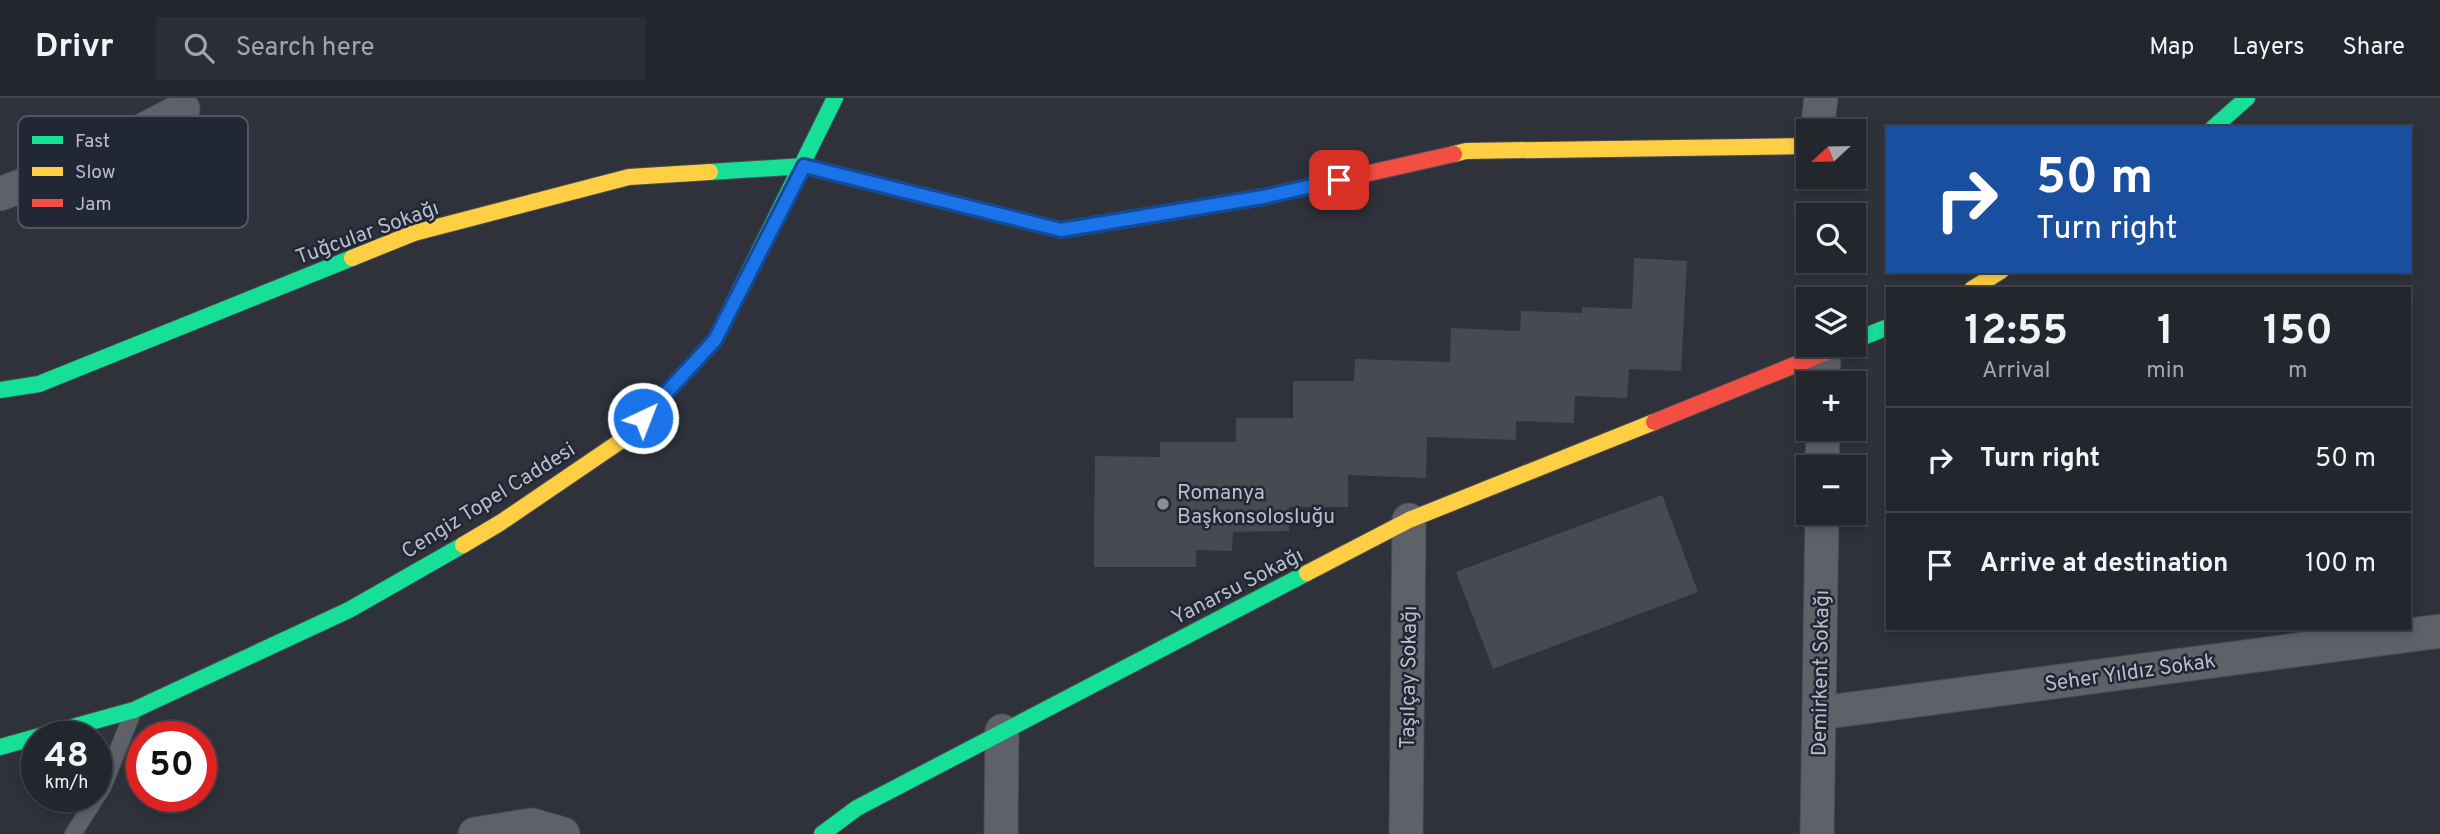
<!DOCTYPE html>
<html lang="en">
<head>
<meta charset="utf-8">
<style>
  :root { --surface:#23262c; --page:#2b2e34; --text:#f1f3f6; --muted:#a3a5a9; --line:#404348 }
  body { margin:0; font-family:Overpass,sans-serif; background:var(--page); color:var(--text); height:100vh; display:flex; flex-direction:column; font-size:26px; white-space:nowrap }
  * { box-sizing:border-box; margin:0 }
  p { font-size:23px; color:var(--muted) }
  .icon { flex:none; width:38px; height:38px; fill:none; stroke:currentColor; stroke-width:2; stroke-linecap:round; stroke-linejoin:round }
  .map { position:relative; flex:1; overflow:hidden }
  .details { position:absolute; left:1886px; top:189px; width:525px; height:343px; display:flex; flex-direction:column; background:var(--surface); border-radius:0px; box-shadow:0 4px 10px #0003,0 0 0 2px var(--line) }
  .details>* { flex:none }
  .guide { position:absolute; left:1886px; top:28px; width:525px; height:147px; border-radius:0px; box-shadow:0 4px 10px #0003,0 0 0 2px var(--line); background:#1a4fa0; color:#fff; overflow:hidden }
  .needle { width:46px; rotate:248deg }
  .buttons { position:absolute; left:1796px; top:21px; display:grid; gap:14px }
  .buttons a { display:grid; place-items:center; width:70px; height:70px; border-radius:0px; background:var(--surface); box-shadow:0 4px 10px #0003,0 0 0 2px var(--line); font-size:35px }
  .speed { position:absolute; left:21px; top:623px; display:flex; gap:14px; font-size:35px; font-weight:700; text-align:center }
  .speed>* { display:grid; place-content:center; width:91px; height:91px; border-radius:50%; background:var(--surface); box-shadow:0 4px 10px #0003,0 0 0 2px var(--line); line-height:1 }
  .speed small { font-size:18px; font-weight:400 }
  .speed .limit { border:10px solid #d22; background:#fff; color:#111 }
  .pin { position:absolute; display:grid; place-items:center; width:60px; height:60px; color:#fff; margin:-30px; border-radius:14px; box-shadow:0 4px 10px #0006 }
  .me { position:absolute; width:77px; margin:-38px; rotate:43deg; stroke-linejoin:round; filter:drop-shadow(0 0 5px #0008) }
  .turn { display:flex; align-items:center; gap:24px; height:147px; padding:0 35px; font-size:32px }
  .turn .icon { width:91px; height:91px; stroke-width:2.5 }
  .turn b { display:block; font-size:49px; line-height:60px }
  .eta { display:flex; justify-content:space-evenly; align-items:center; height:119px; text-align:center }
  .eta b { font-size:42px; font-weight:700; line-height:49px }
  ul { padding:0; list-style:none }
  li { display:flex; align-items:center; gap:21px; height:105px; padding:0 35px; border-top:2px solid var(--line) }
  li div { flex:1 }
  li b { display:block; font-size:26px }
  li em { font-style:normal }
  header { display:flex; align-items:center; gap:42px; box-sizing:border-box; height:98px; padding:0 35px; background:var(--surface); border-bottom:2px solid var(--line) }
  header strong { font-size:33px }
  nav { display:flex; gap:38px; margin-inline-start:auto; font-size:24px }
  .search { width:490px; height:63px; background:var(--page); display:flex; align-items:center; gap:18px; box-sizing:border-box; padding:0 24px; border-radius:0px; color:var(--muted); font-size:26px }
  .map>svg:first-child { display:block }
  .building { fill:#484a52 }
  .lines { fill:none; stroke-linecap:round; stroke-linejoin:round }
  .lane-casing { stroke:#4b4d54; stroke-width:18 }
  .street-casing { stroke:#4b4d54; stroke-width:35 }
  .fast-casing { stroke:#4b4d54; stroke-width:18 }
  .slow-casing { stroke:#4b4d54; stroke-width:18 }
  .jam-casing { stroke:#4b4d54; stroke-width:18 }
  .lane { stroke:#5f6169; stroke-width:16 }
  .street { stroke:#5f6169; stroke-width:33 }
  .fast { stroke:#16e098; stroke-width:16 }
  .slow { stroke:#ffcf43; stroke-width:16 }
  .jam { stroke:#f24e42; stroke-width:16 }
  .route-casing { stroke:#114b97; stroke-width:18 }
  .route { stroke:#1a73e8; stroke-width:12 }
  .poi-dot { fill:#898d99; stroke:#222736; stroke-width:2.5 }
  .labels { text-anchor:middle; stroke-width:5; stroke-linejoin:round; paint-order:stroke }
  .street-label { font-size:21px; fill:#babecb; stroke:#222736 }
  .poi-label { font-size:21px; fill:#babecb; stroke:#222736; text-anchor:start }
  .key { fill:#222736; stroke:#505463; stroke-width:2 }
  .key-label { font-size:19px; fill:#babecb }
</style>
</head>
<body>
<header>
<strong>Drivr</strong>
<div class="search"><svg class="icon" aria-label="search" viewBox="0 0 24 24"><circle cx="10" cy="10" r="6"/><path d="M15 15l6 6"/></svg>Search here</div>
<nav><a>Map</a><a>Layers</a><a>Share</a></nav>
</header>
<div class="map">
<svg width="2440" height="736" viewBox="0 0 2440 736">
  <rect width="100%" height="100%" fill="#2f323b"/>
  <path class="building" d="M1634,160L1687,163L1681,273L1629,271L1627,300L1575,298L1574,325L1516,323V342L1427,339L1426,380L1348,377V409H1289V433L1233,434L1232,453L1196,452V469H1094L1095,358L1160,359V344H1236V320H1293V283H1354L1355,261L1450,264L1451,230L1520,233L1521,213L1582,215V209L1632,211Z
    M1662,397L1698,494L1493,571L1456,474Z"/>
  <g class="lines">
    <defs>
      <path id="lane" d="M73,736L103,689L133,614"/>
      <path id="street" d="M1817,33L1821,0
        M0,96L85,63L183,11
        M1823,285L1824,255
        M1822,369L1823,331
        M1820,615L2440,533
        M475,736L532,727L563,736
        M1001,736L1002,633
        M1406,736L1409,422
        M1817,736L1822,415"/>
      <path id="fast" d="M2213,30L2247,0
        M710,74L804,68L1005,118
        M734,204L835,0
        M1853,243L1888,229
        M0,292L39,286L352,160
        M0,649L134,612L349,512L463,447
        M822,736L857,710L1307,475"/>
      <path id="slow" d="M1454,56L1466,53L1808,48
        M352,160L414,135L629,79L710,74
        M1972,191L2001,173
        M463,447L500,425L625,340L715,242L734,204
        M1307,475L1409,422L1654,324"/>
      <path id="jam" d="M1005,118L1061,132L1263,99L1454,56
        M1654,324L1844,247"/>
    </defs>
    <use href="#lane" class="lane-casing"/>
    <use href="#street" class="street-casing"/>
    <use href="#fast" class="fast-casing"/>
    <use href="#slow" class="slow-casing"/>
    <use href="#jam" class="jam-casing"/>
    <use href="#lane" class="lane"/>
    <use href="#street" class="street"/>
    <use href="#fast" class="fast"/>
    <use href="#slow" class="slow"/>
    <use href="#jam" class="jam"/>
  </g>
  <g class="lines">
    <defs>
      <path id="route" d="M643,320L715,242L804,68L1061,132L1263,99L1339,82"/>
    </defs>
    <use href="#route" class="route-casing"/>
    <use href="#route" class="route"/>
  </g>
  <circle class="poi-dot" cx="1163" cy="406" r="7"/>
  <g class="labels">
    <g class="street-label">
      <text transform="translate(367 134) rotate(-20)" y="7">Tuğcular Sokağı</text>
      <text transform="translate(488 402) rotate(-32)" y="7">Cengiz Topel Caddesi</text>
      <text transform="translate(1237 488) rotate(-27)" y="7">Yanarsu Sokağı</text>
      <text transform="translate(2130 574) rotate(-8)" y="7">Seher Yıldız Sokak</text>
      <text transform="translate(1820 575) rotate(-89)" y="7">Demirkent Sokağı</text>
      <text transform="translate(1408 579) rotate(-89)" y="7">Taşılçay Sokağı</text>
    </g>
    <g class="poi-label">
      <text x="1177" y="401">Romanya<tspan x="1177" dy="24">Başkonsolosluğu</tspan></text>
    </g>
  </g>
  <rect x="18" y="18" width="230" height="112" rx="10" class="key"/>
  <rect x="32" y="38" width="31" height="8" fill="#16e098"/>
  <rect x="32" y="69" width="31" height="9" fill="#ffcf43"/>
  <rect x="32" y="101" width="31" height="8" fill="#f24e42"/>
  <g class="key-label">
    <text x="75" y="49">Fast</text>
    <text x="75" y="80">Slow</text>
    <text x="75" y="112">Jam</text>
  </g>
</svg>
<div class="buttons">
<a><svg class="needle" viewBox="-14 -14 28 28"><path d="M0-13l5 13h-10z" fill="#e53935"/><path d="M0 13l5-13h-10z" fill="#a3a5a9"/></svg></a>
<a><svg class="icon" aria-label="search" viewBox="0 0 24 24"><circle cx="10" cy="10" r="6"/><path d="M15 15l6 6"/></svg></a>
<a><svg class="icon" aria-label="layers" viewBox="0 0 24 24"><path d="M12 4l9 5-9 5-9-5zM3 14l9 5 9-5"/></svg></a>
<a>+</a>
<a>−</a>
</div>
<div class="speed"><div>48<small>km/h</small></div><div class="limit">50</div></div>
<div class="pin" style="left:1339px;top:82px;background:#d93025"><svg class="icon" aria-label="arrive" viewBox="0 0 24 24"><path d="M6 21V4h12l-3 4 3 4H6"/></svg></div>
<svg class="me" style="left:643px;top:320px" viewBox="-20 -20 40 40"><circle r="17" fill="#1a73e8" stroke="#fff" stroke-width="3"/><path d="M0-11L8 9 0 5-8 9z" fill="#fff"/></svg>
<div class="guide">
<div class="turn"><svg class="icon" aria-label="right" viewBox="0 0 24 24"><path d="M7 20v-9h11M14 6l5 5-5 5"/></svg><div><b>50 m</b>Turn right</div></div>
</div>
<section class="details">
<div class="eta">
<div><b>12:55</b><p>Arrival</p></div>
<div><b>1</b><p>min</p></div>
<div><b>150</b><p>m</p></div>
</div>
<ul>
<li><svg class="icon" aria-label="right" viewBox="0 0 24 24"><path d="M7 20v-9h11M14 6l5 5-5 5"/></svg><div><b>Turn right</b></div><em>50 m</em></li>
<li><svg class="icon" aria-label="arrive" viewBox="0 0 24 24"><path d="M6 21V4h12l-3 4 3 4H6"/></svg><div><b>Arrive at destination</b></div><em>100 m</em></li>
</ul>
</section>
</div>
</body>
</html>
